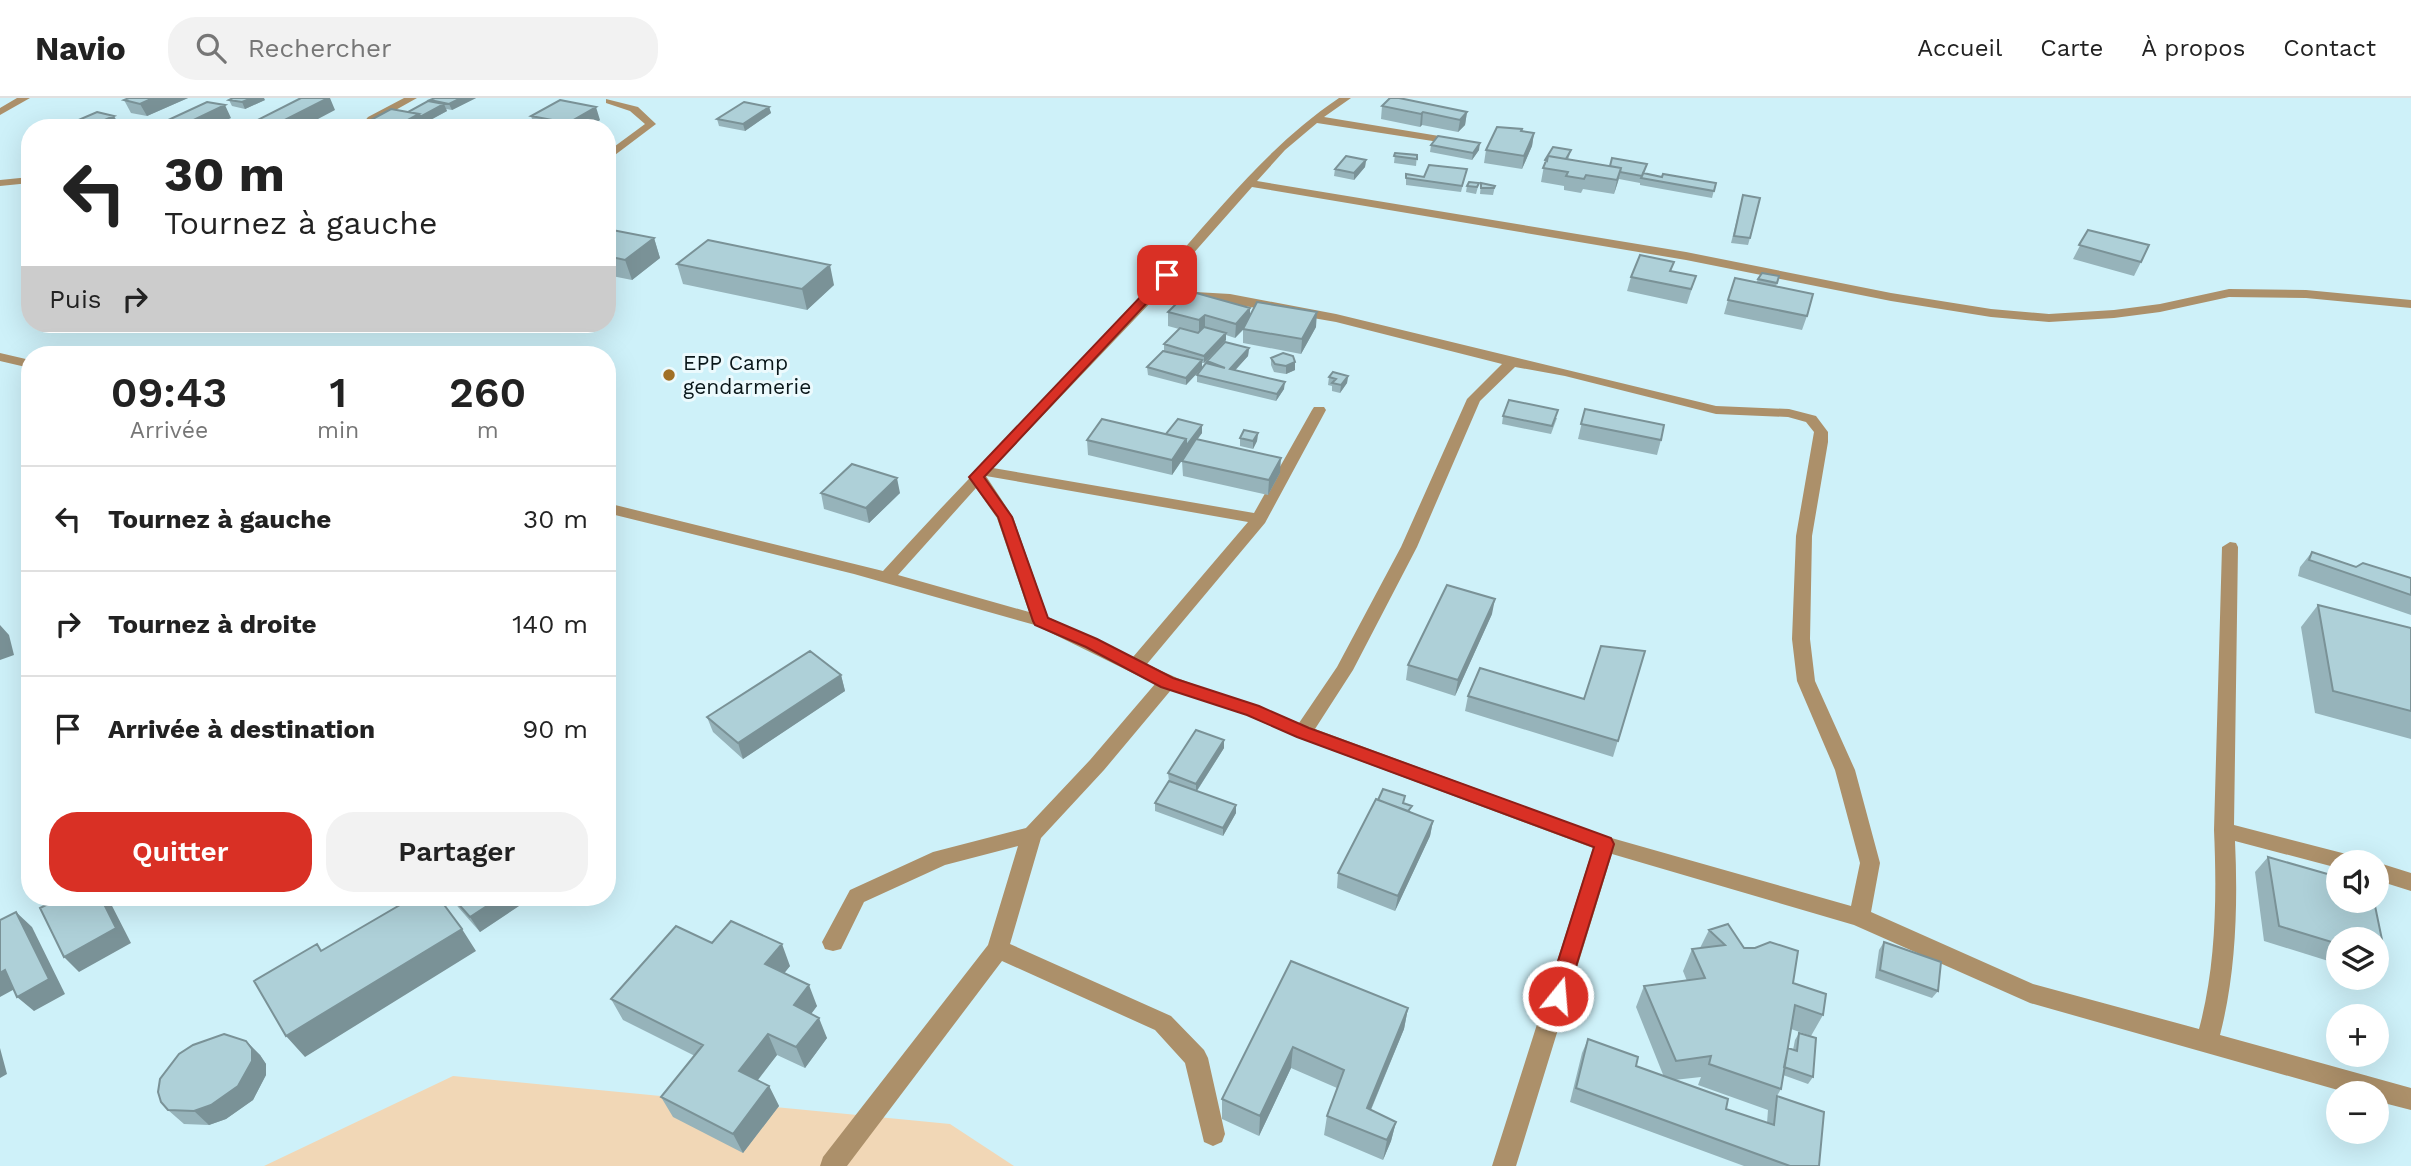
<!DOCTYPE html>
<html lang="fr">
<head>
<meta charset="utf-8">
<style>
  :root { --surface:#fff; --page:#f2f2f2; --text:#222; --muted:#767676; --line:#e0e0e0; --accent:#d93025 }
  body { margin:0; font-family:"Work Sans",sans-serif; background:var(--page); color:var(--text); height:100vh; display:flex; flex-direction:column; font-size:26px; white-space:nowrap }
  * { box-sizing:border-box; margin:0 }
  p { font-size:23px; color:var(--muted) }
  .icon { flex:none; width:38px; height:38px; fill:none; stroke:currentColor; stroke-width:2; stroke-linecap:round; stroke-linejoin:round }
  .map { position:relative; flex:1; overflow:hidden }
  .sheet { position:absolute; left:21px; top:248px; width:595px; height:560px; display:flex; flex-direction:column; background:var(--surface); border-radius:28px; box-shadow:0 7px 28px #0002 }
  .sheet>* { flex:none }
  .banner { position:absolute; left:21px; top:21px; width:595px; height:214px; border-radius:28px; box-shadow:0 7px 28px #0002; background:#fff; color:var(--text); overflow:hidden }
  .controls { position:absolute; left:2326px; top:752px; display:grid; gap:14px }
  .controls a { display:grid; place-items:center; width:63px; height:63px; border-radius:50%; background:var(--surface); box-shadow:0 7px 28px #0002; font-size:35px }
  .pin { position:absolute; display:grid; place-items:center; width:60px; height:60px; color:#fff; margin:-30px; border-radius:14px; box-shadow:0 4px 10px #0006 }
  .me { position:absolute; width:77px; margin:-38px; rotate:17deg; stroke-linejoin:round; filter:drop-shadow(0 0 5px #0008) }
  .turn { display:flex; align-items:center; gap:24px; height:147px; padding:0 28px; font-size:32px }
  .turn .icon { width:91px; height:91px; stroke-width:2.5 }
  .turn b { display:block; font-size:49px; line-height:60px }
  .then { display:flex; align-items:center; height:66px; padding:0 28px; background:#0003; gap:14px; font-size:26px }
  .eta { display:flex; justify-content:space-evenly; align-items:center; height:119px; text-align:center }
  .eta b { font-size:42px; font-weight:600; line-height:49px }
  .primary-button { display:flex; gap:14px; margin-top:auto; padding:14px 28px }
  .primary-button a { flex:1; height:80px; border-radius:28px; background:var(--accent); color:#fff; font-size:28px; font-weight:600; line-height:80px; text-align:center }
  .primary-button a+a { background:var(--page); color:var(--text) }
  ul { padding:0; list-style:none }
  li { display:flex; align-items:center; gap:21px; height:105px; padding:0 28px; border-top:2px solid var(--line) }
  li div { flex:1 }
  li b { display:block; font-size:26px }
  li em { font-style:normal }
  header { display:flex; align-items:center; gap:42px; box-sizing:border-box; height:98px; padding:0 35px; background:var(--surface); border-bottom:2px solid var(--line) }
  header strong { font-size:33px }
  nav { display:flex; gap:38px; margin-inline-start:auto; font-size:24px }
  .search { width:490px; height:63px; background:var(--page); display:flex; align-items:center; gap:18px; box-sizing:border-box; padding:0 24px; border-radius:28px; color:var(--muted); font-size:26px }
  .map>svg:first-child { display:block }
  .green { fill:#f1d7b6 }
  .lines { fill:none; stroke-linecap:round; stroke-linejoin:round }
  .minor { fill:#ac906a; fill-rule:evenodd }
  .wall { fill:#96b3ba; fill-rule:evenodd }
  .shaded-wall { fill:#7a9297 }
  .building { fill:#aed0d8; stroke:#7a9297; stroke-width:2 }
  .route { fill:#d93025; stroke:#8d1f18; stroke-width:2 }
  .poi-dot { fill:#a17025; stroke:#ecfafd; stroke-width:2.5 }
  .labels { text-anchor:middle; stroke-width:6; stroke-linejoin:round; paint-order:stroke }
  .poi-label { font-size:21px; fill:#0a171a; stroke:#ecfafd; text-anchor:start }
</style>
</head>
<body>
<header>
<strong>Navio</strong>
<div class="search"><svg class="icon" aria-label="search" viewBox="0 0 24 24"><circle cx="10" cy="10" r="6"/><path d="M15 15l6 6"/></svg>Rechercher</div>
<nav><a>Accueil</a><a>Carte</a><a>À propos</a><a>Contact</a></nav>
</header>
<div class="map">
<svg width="2411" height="1068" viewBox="0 0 2411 1068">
  <rect width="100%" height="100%" fill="#cef1f9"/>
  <path class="green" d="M453,978L950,1026L1014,1068H264Z"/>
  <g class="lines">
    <path class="minor" d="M17,0H30L0,17V10Z
      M404,0H417L376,23L370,30H359L368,19Z
      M1339,0H1351L1324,19L1439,38L1444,41L1439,44L1317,25L1285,52L1257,83L1686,154L1891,195L1991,211L2049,216L2114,212L2160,206L2229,191L2306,192L2411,202V210L2306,200L2229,199L2160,214L2114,220L2049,224L1991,219L1891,203L1686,162L1252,89L1161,192L1230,196L1336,216L1716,308L1789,311L1816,318L1828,334V344L1812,438L1810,541L1815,583L1855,672L1880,765L1871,814L2033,886L2199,931C2216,868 2217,798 2214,732L2222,449L2230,444L2236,445L2238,449L2234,727L2350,757L2357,759L2360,765H2338V770L2235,743C2238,807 2236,875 2220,937L2411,990V1012L2376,1003V996H2352L2030,905L1854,827L1612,756L1516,1068H1492L1593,750L1296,639L1246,617L1171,592L1104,672L1041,740L1010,846L1171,918L1204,952L1208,960L1225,1036L1222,1044L1213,1048L1204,1044L1185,965L1155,932L1002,863L847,1068H820L823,1059L988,847L1018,748L945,767L864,804L841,851L833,853L825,851L822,844L850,792L933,754L1026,730L1090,662L1155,586L1035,527L854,476L607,415V405L883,473C968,379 1059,289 1145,195C1207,127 1262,52 1339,0ZM1198,200L1336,224L1502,266L1467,301L1401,449L1337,569L1299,625C1249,603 1195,591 1147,566L1265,425L1326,312L1324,309H1314L1312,312L1254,415L993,370L1154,201ZM1515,269L1565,278L1716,316L1788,319L1806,324L1814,334L1796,438L1792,541L1797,583L1835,672L1860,765L1851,808L1608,739L1315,631L1353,572L1417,449L1480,303ZM986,378L1248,424L1133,559L1048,519L1013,419ZM976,390L997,420L1029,514L898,477Z
      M606,1L638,9L656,26L607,63V54L645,26L630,13L606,5Z
      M30,79V85L0,88V82Z
      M0,255L30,262V270L0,263Z
      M2376,764L2411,775V793L2376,782Z"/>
  </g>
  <path class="wall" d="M129,0H188L147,18L131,15L124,2Z
    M476,0L452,12L446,11L447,13L423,26L424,29L408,14L431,4L430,2Z
    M229,2H265L245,11L232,8Z
    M1382,8L1467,14L1465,27L1458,34L1422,27L1420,29L1381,21Z
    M769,9L771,15L745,33L719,28L717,21Z
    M531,18L600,22L587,30H535Z
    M1522,34L1534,35L1532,48L1522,71L1484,65L1486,52Z
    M1431,47L1479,52L1472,62L1430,54Z
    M1571,52L1568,62L1662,79L1716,85L1712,100L1640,87V85L1619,81L1614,96L1583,91L1581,95L1564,92V88L1541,84L1545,62Z
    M1395,55L1417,57L1416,68L1394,65Z
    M1366,62L1365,69L1354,82L1334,78L1335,71Z
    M1467,71L1461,94L1406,87V76L1424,79Z
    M1479,85L1476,96L1466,94L1467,88Z
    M1481,85L1495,88L1493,97L1480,96Z
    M1743,97L1750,140L1748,147L1731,145Z
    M607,131L654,140L660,160L632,182L607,177Z
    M2088,132L2141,164L2134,178L2073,161Z
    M677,166L834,187L807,212L683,186Z
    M1671,173L1696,178L1687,206L1627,193L1631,179Z
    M1779,178L1776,189L1807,218L1802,232L1724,216L1728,202L1756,185L1758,181Z
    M1168,214L1250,218L1316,229L1301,256L1243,245V232L1235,240L1226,237V242L1204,265H1202V270L1186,287L1148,277L1147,269L1164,253V246L1179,231L1168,228Z
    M1249,250L1248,258L1235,272L1284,291L1276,303L1197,284V277L1207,265V263Z
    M1271,260L1295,272L1286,276L1274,274L1271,267Z
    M1348,278L1347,285L1340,295L1332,293V288L1328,287L1329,279Z
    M1585,311L1661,342L1657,357L1578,341Z
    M1503,318L1557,320L1551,336L1502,326Z
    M1202,335L1197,342L1280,375L1268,397L1183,378L1182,363L1190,351L1172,377L1088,357L1087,342L1166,336Z
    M1258,335L1257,343L1253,351L1240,348V340Z
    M821,395H900L869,425L824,411Z
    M2312,454L2356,469L2411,480V517L2298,478L2300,469Z
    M2318,507L2411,530V641L2315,615L2301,529Z
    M1492,516L1455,598L1406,582L1408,567Z
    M1645,553L1613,659L1465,613L1468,598L1584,601Z
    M841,577L845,593L743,661L713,634L707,619Z
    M1224,642V650L1197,693L1236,715L1223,738L1155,713V705L1169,683L1168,675Z
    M1404,705L1411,714L1433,723L1430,738L1395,813L1337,790L1338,775Z
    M2268,759L2338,779V803H2374L2386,861L2376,869V842H2338V866L2264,843L2255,774Z
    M452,800H531L480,834L458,809Z
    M1709,832L1744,850L1793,885L1823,917L1811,938L1791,931L1788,950L1793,952L1795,942L1799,935L1813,979L1808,986L1783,977L1781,991L1777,998L1819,1068H1744L1570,1004L1582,955L1588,941L1636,968L1664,979L1636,909L1644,888L1687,883L1683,873L1692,851L1700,850ZM1701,979L1698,987L1768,1012L1767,1025L1726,1011L1674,982Z
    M1884,844L1938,893L1932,900L1875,880L1879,852Z
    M712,845L790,868L784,875L817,908L811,916L827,940L805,970L777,957L758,982L769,988L779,1008L743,1055L673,1019L661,999L695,958L623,922L611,901Z
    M1291,863L1408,910L1404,931L1371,1012L1396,1024L1391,1043L1383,1062L1324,1037L1327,1018L1337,990L1291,970L1259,1038L1222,1021V1001Z
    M246,943L260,957L266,966V977L253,1002L226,1021L209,1027L184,1026L168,1012Z"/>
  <path class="shaded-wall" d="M153,0H188L147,18L140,6Z
    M252,0H264L265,2L245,11L242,4Z
    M328,0H330L335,12L301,30H269Z
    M461,0H476L452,12L449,6Z
    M444,6L447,13L423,26L424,29L422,30H393L419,16Z
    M225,7L231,20L211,30H177Z
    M596,9L600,22L587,30H570L568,25Z
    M769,9L771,15L745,33L743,26Z
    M1423,14L1422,27L1420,29L1421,16Z
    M1467,14L1465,27L1458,34L1460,22Z
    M114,18L121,30H86Z
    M1534,35L1532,48L1522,71L1524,58Z
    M1480,45L1479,52L1472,62L1473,55Z
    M1366,62L1365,69L1354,82V75Z
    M1621,70L1618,83L1614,96L1617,82Z
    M654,140L660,160L632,182L625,162Z
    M830,167L834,187L807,212L802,191Z
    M1250,210V224L1235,240L1236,226Z
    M1317,214L1316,229L1301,256L1302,241Z
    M1205,217V232L1199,237V222Z
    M1226,235V242L1204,265V258Z
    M1249,250L1248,258L1230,278V271Z
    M1202,262V270L1186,287V280Z
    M1295,264V272L1286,276V268Z
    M1348,278L1347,285L1340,295L1341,287Z
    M1285,284L1284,291L1276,303L1277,296Z
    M1202,327V335L1186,356V348Z
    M1258,335L1257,343L1253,351V343Z
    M1186,341V356L1172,377V362Z
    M1281,360L1280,375L1268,397L1269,382Z
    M897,380L900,395L869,425L866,410Z
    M1495,501L1492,516L1455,598L1458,582Z
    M0,527L9,537L14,557L0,562Z
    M841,577L845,593L743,661L738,645Z
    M1224,642V650L1196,694V686Z
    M1236,707V715L1223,738V730Z
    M1433,723L1430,738L1395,813L1398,798Z
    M101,800H108L131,845L79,874L64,859Z
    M499,800H531L480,834L470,819Z
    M16,814L32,829L65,896L34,913L17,899Z
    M462,831L476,853L305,959L286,938Z
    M782,846L790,868L774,888L765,866Z
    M5,872L22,887L0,899V875Z
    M809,887L817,908L802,928L794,907Z
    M1408,910L1404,931L1363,1030L1367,1010Z
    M819,920L827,940L805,970L796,949Z
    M768,936L777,957L749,993L739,973Z
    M246,943L260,957L266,966V977L253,1002L226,1021L209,1027L194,1013Z
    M1293,949L1291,970L1259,1038L1260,1018Z
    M0,950L7,976L0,980Z
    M769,988L779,1008L743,1055L733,1036Z
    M1396,1024L1391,1043L1383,1062L1387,1042Z"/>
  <path class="building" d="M129,0H153L140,6L124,2Z
    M233,0H252L242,4L229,2Z
    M301,0H328L269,30L248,27Z
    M435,0H461L449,6L430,2Z
    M1390,0H1399L1467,14L1460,22L1423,14L1421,16L1382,8Z
    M560,2L596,9L568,25L531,18Z
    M428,3L444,6L420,19L419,16L408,14Z
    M207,4L225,7L177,30H151Z
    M744,4L769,9L743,26L717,21Z
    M391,11L419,16L393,30H356Z
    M97,14L114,18L86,30H60Z
    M1497,29L1522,31L1521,33L1534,35L1524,58L1486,52Z
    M1438,38L1480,45L1473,55L1431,47Z
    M1553,49L1571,52L1566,61L1548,58L1547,63L1545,62Z
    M1395,55L1417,57V61L1394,58Z
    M1346,58L1366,62L1354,75L1335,71Z
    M1548,58L1621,70L1617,82L1586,77L1584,81L1566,78L1568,74L1543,70Z
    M1612,60L1647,66L1642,78L1643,75L1662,79L1663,76L1716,85L1714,93L1641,80L1642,78L1620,74L1621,70L1610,68Z
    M1429,67L1467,71L1462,88L1406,80V76L1424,79Z
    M1469,84L1479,85L1477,89L1467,88Z
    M1481,85L1495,88L1494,90H1481Z
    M1743,97L1760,100L1750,140L1734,138Z
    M607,131L654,140L625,162L607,158Z
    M2088,132L2149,147L2141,164L2079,147Z
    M708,142L830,167L802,191L677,166Z
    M1640,157L1674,164L1670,173L1696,178L1691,191L1631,179Z
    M1762,175L1779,178L1777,185L1758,181Z
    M1735,180L1813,196L1807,218L1728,202Z
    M1189,193L1250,210L1236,226L1205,217L1199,222L1168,214Z
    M1257,204L1317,214L1302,241L1243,231Z
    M1204,229L1226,235L1204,258L1164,246L1180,230L1198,235Z
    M1225,244L1249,250L1230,271L1285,284L1277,296L1197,277L1206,265L1225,270L1207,263Z
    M1163,253L1202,262L1186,280L1147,269Z
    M1283,255L1293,258L1295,264L1286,268L1275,266L1271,260Z
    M1333,274L1348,278L1341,287L1332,285L1336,281L1329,279Z
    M1509,302L1558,312L1552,328L1503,318Z
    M1585,311L1664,327L1661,342L1581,326Z
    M1102,321L1186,341L1172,362L1087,342Z
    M1178,321L1202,327L1186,348V341L1166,336Z
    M1244,332L1258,335L1253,343L1240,340Z
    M1196,341L1281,360L1269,382L1182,363Z
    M852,366L897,380L866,410L821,395Z
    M2312,454L2356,469L2363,465L2411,480V497L2309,462Z
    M1447,487L1495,501L1458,582L1408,567Z
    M2318,507L2411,530V613L2333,593Z
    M1601,548L1645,553L1618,643L1468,598L1480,570L1584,601Z
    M810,553L841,577L738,645L707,619Z
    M1196,632L1224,642L1196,686L1168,675Z
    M1169,683L1236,707L1223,730L1155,705Z
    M1383,691L1405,698L1403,705L1412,708L1408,713L1378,702Z
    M1376,701L1433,723L1398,798L1338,775Z
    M2268,759L2338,779V803H2374L2386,861L2376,858V842H2338V846L2279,828Z
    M60,800H101L116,830L64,859L40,810Z
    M412,800H439L462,831L286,938L254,883L317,846L321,853Z
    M453,800H499L470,819Z
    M16,814L49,881L17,899L5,872L0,875V822Z
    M731,823L782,846L765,866L809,887L794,907L819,920L796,949L768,936L739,973L769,988L733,1036L661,999L703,947L611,901L676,828L712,845Z
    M1728,826L1744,850H1755L1770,844L1798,853L1793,885L1826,896L1823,917L1795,907L1781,991L1709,966L1711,958L1676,963L1644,888L1705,880L1692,851L1725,847L1709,832Z
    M1884,844L1941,864L1938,893L1880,872Z
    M1291,863L1408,910L1367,1010L1396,1024L1387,1042L1327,1018L1344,972L1293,949L1260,1018L1222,1001Z
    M1799,935L1816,940L1813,979L1784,969L1788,950L1797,953Z
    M224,936L246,943L252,951V963L238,988L211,1007L194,1013L168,1012L161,1004L158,994L160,981L179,956L193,947Z
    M1588,941L1638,959L1636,968L1728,1001L1726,1011L1774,1027L1777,998L1824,1014L1819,1068H1790L1576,990Z"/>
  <path class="route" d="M1163,175L1173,177L984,379L1012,419L1048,520L1097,541L1173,580L1259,608L1309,630L1611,740L1614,746L1565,904L1558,907L1550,904L1547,898L1594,749L1297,639L1247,617L1161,589L1086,549L1035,527L1033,523L998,419L969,379Z"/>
  <circle class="poi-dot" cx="669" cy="277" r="7"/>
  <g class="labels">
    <g class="poi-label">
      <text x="683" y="272">EPP Camp<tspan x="683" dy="24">gendarmerie</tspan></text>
    </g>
  </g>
</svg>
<div class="controls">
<a><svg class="icon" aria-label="sound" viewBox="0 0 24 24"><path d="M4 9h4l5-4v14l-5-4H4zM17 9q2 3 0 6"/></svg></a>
<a><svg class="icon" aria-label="layers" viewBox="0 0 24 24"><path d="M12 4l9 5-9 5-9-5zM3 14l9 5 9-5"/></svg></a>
<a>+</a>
<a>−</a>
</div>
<div class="pin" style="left:1167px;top:177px;background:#d93025"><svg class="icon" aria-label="arrive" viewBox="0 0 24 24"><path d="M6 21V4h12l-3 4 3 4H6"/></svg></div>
<svg class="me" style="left:1558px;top:898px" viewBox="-20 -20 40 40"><circle r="17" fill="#d93025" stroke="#fff" stroke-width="3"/><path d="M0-11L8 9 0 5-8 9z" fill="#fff"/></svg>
<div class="banner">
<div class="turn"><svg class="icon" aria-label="left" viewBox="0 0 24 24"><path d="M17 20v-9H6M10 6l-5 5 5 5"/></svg><div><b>30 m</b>Tournez à gauche</div></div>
<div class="then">Puis<svg class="icon" aria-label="right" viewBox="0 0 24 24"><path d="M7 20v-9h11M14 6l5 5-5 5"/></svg></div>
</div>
<section class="sheet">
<div class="eta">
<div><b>09:43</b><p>Arrivée</p></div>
<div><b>1</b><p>min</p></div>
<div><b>260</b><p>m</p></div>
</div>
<ul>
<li><svg class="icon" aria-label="left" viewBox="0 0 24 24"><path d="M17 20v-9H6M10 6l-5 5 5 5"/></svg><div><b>Tournez à gauche</b></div><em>30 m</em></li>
<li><svg class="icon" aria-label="right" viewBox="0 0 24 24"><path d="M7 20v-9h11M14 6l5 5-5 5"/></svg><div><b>Tournez à droite</b></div><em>140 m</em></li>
<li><svg class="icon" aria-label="arrive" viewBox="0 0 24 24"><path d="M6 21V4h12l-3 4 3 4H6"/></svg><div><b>Arrivée à destination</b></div><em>90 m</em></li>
</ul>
<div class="primary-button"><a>Quitter</a><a>Partager</a></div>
</section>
</div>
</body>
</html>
